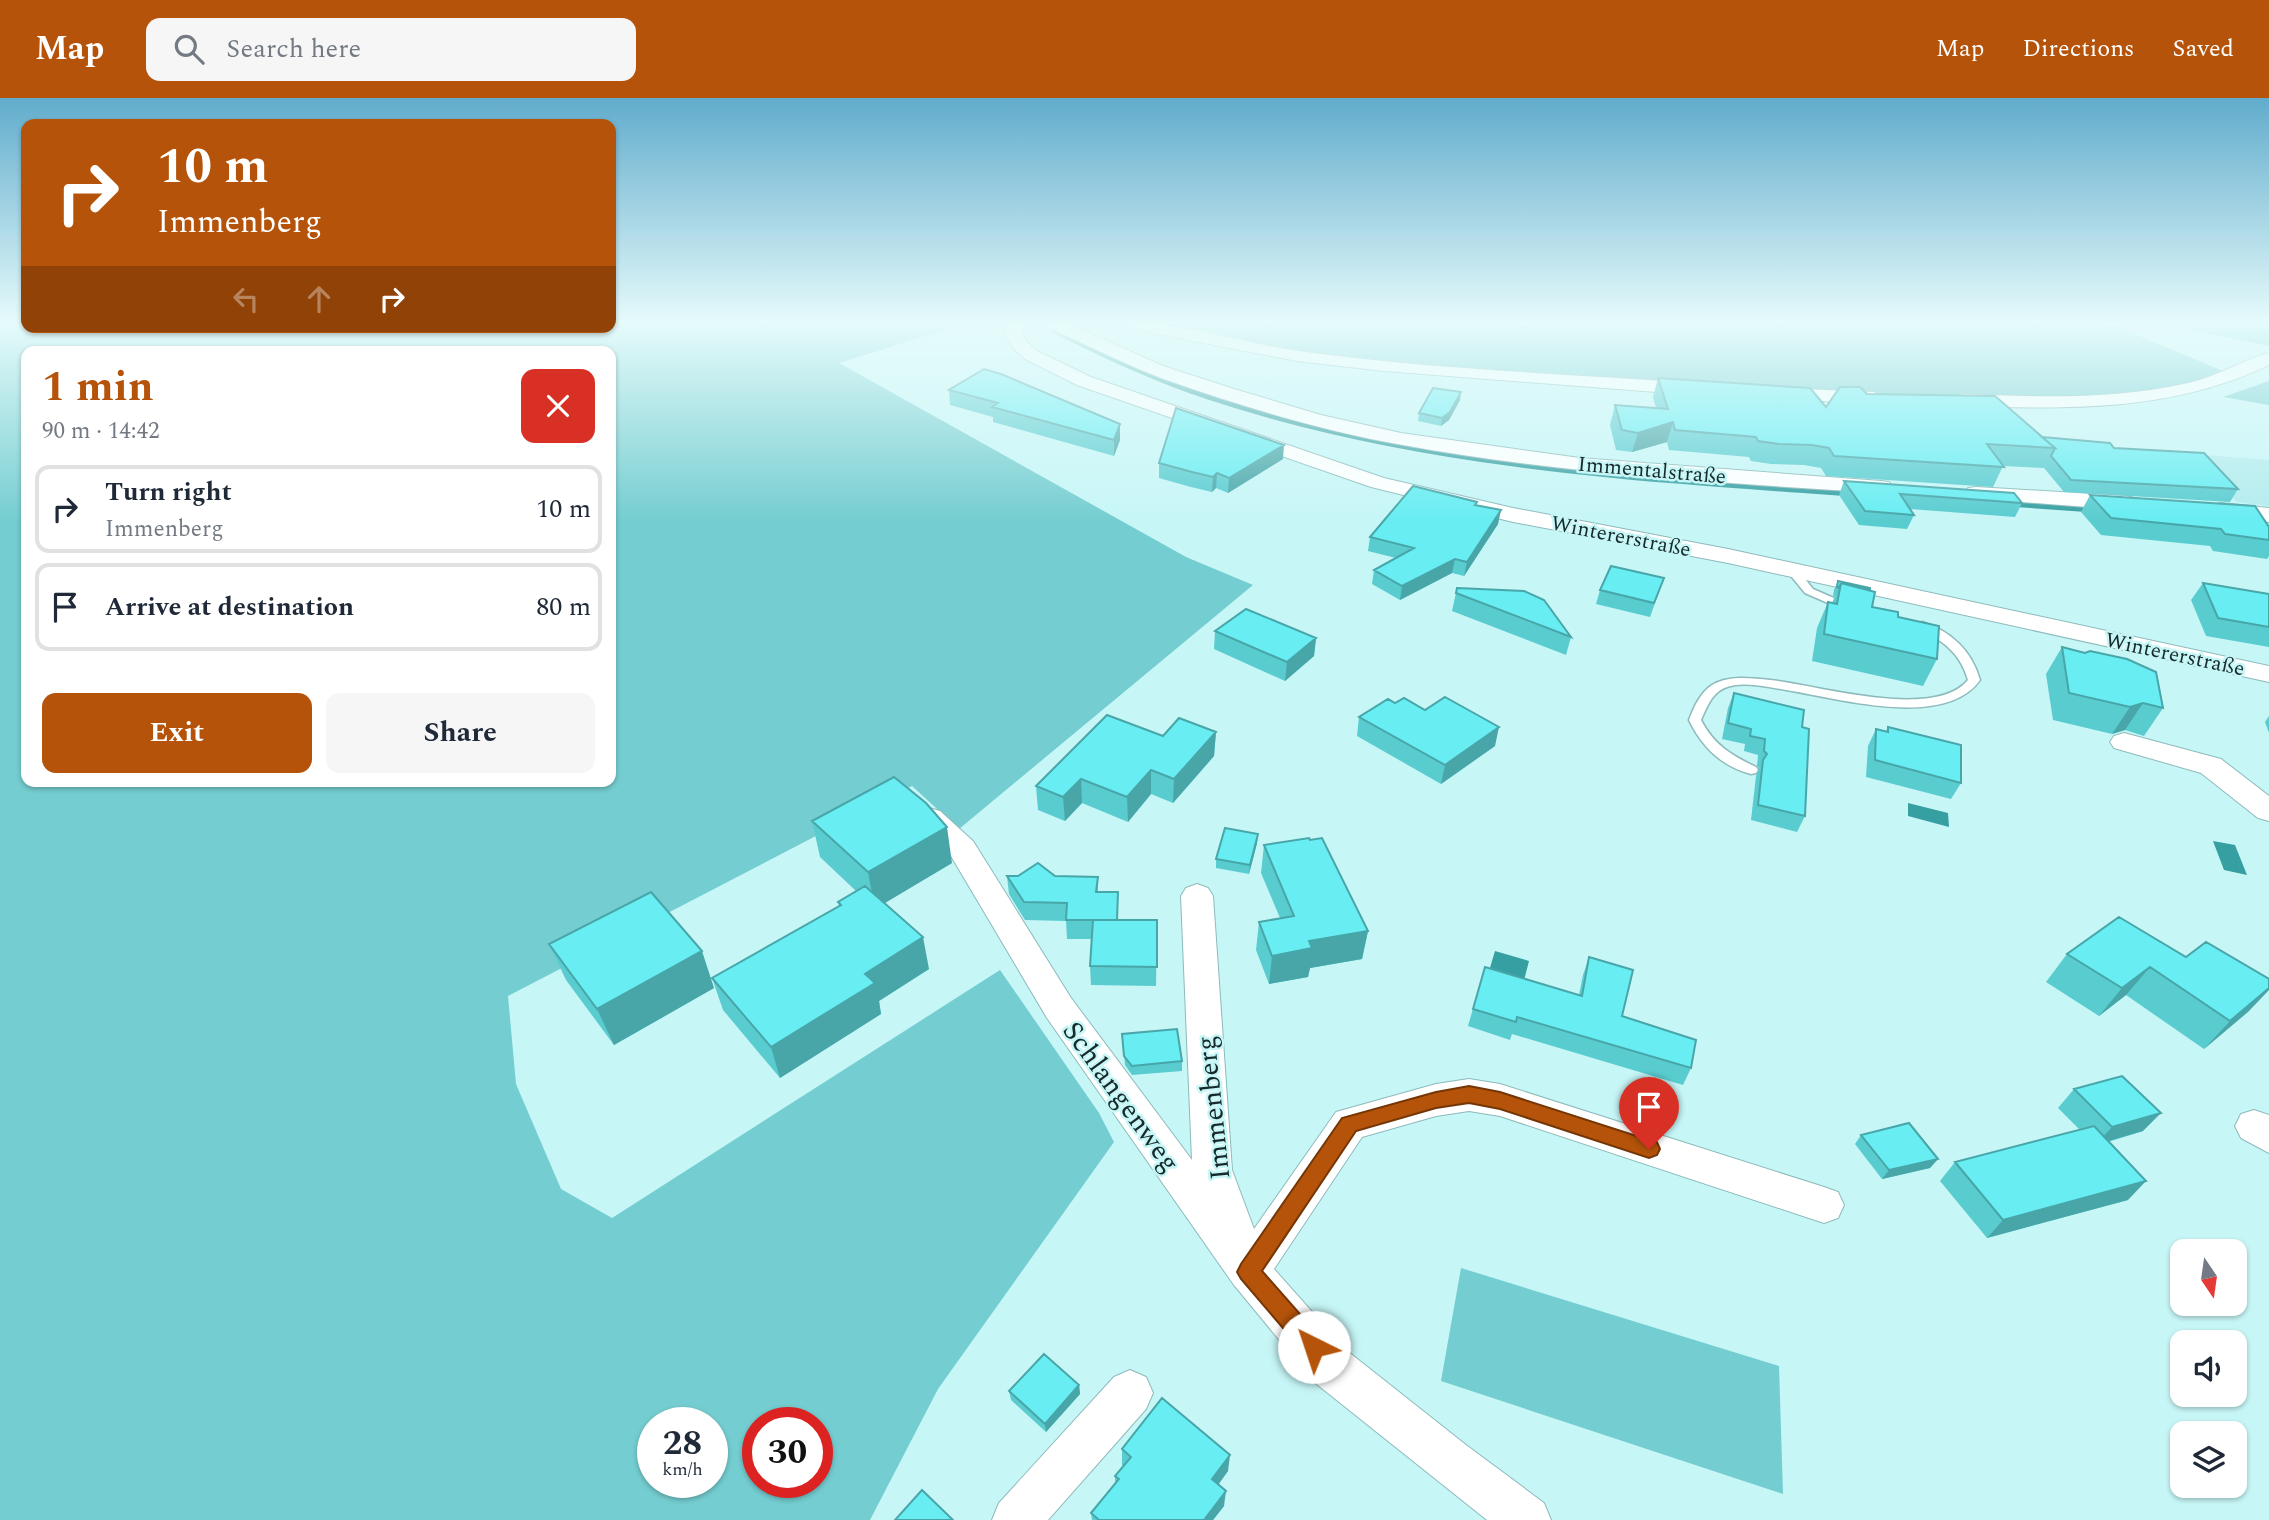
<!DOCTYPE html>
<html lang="en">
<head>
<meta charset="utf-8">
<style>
  :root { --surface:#fff; --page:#f6f6f7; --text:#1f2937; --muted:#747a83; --line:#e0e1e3; --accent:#b45309 }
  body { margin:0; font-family:Spectral,serif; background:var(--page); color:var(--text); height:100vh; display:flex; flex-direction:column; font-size:26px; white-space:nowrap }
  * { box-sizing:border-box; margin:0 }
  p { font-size:23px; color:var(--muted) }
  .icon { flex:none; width:38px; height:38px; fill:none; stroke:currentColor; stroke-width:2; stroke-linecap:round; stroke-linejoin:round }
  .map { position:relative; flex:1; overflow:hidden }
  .sheet { position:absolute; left:21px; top:248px; width:595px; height:441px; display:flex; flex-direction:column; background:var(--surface); border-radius:14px; box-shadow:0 2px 5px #0004 }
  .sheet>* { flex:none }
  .guide { position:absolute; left:21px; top:21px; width:595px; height:214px; border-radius:14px; box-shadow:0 2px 5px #0004; background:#b45309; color:#fff; overflow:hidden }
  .needle { width:46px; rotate:167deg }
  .tools { position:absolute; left:2170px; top:1141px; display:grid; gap:14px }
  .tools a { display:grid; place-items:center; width:77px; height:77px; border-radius:14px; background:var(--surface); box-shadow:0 2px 5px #0004; font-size:35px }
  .speed { position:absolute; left:637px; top:1309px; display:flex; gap:14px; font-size:35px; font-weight:700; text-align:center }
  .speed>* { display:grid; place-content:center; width:91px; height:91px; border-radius:50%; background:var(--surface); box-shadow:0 2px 5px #0004; line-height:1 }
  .speed small { font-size:18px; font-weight:400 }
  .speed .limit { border:10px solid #d22; background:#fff; color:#111 }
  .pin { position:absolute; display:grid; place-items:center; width:60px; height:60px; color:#fff; margin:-72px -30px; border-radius:50% 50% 50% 0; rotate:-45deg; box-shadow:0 0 7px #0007 }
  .pin .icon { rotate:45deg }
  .me { position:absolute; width:77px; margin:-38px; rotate:319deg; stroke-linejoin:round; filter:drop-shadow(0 0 5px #0008) }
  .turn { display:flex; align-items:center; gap:24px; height:147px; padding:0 21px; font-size:32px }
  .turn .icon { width:91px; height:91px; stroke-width:2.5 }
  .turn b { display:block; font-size:49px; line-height:60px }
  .lanes { display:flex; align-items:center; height:66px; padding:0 21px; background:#0003; justify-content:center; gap:35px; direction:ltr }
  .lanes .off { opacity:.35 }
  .round { display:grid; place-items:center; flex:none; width:74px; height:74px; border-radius:14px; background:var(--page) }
  .overview { display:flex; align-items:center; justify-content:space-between; height:119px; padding:0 21px }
  h1 { font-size:42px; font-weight:700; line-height:52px; color:var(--accent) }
  .primary-button { display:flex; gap:14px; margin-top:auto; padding:14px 21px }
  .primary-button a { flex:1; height:80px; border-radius:14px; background:var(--accent); color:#fff; font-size:28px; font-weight:700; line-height:80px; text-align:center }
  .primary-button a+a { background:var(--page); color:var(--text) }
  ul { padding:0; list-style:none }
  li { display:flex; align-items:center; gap:21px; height:88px; margin:0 14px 10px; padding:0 7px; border:4px solid var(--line); border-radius:14px }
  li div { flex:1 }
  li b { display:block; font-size:26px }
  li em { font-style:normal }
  header { display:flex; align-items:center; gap:42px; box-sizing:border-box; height:98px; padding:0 35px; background:var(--accent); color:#fff }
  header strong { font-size:33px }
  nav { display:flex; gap:38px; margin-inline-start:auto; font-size:24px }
  .search { width:490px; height:63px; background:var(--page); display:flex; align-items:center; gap:18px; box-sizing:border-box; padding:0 24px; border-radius:14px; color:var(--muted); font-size:26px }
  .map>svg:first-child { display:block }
  .built { fill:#b3ecee }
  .green { fill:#74cdd0; fill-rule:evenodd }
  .water { fill:#369fa2 }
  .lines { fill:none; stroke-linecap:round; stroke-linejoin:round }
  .stream { stroke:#369fa2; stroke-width:7 }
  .service-casing { stroke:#8dbabb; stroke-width:3 }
  .minor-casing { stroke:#8dbabb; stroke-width:2 }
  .service { fill:#fff; fill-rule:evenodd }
  .minor { fill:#fff; fill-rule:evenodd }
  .wall { fill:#59ccd0 }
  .shaded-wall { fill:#48a6a9 }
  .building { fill:#67edf2; stroke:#48a6a9; stroke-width:2 }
  .route { fill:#b45309; stroke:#753606; stroke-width:2 }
  .labels { text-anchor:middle; stroke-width:5; stroke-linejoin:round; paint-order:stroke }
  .far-street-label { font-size:21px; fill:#17292a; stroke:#c7f6f7 }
  .near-street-label { font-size:28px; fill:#17292a; stroke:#c7f6f7 }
</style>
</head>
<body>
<header>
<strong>Map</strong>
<div class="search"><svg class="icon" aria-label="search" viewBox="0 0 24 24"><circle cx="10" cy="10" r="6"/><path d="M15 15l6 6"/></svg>Search here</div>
<nav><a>Map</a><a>Directions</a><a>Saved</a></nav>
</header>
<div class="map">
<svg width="2269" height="1422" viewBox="0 0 2269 1422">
  <rect width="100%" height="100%" fill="#c7f6f7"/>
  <path class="built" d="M2191,356L2269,362V408L2237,404Z"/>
  <path class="green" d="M0,225H26V229H611V225H967L839,265L1186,459L1253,487L959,731L912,688L508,898L516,986L561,1091L612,1120L1000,872L1099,1015L1114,1044L938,1291L870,1422H0ZM26,254H611V684H26ZM653,1325H712V1384H653ZM758,1325H817V1384H758Z
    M1117,225H2108L2235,278L2209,291L2152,301L1818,300L1385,272L1214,248Z
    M2269,283V307L2223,299Z
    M1461,1170L1779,1268L1783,1396L1441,1283Z"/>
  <path class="water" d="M1908,705L1948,715L1949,729L1908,718Z
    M2213,743L2235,747L2247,777L2224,772Z
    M1495,853L1529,863L1521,894L1486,883Z"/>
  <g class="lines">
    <path class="stream" d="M1057,233C1106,257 1156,281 1208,298C1417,367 1635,380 1853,395
      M2009,405L2094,411"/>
    <defs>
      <path id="service" d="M1793,470L1797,471L1813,491L1852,508V512H1844L1805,495L1787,473Z
        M1922,524C1951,533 1972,553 1980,582C1945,632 1837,600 1786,592C1768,589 1744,583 1727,589C1712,594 1707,609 1701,622C1714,647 1731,657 1756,669L1758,672L1756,675L1751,676C1721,668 1702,649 1689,622C1694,609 1700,595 1712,587C1728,577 1752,580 1770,582C1818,587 1934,623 1968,582C1960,554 1943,543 1918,530V526Z"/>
      <path id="minor" d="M1013,225H1032L1022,234L1026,243L1037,253L1091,279L1384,380L1513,410L1728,451L2269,568V584L1728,465L1513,424L1371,389L1077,287L1025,261L1012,249L1004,232Z
        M1046,225H1067L1163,268L1234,291L1321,317L1401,335L1580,360L1881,383L1889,384L1892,389L1889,394L1881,395C1721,385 1561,376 1403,347C1322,333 1241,308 1164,281C1124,266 1086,246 1048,229Z
        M1127,225C1185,225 1242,245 1299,253C1430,271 1563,276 1695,285L1704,291L1695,297L1384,273L1297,263L1152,235L1129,229Z
        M2269,255V267C2172,314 2068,311 1962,308L1953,302L1962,296C2038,299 2114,302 2188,285C2217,279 2241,262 2269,255Z
        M1776,290L1874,294L1883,300L1874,306L1769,300L1767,296Z
        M1976,389L2126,398L2134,400L2137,405L2134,410L2126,412L1968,400L1965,395L1968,390Z
        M2221,405L2269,410V424L2213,417L2210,412L2213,407Z
        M2124,635L2221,661L2269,698V723L2258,720L2201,675L2114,650L2110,644L2114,638Z
        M929,710L940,713L973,743L1071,900L1192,1062L1181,798L1186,790L1197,786L1208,790L1213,798L1232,1072L1254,1131L1336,1014L1436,986L1469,981L1500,986L1824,1089L1838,1094L1844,1107L1838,1120L1824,1125L1500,1018L1469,1013L1436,1018L1362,1039L1274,1171L1346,1252L1466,1347L1544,1405L1551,1422H1487L1314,1284L1234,1187L1047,920L951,758L914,720L918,713Z
        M2254,1012L2269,1017V1055L2241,1040L2235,1028L2241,1016Z
        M1130,1272L1146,1279L1153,1295L1146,1311L1048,1422H992L999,1405L1114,1279Z"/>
    </defs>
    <use href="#service" class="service-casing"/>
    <use href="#minor" class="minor-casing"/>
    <use href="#service" class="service"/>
    <use href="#minor" class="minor"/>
  </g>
  <path class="wall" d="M2167,225H2269V248L2166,227Z
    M1001,276L1120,342L1114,358L993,324V319L950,307L949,292Z
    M1658,280L1826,309L1867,296L2042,339L2114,350L2238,391L2230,404L2064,394L2044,370L2003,368L1993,389L1826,378L1821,370L1804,367L1771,366L1751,363L1749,359L1669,352L1667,344L1632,354L1616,352L1610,327L1615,307L1656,310L1653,299Z
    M1460,302L1449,322L1441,328L1418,323L1419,315Z
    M1283,361L1228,395L1216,390L1212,394L1191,389L1159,380V365Z
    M1844,383L2022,405L2015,419L1910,411L1914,417L1907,431L1859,427L1839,397Z
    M2090,397L2269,429V458L2267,461L2213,453L2210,448L2101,437L2081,414Z
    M1477,404L1476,407L1498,426L1464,478L1452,475L1400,502L1372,486L1374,472L1396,460L1368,453L1370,439Z
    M1838,483L1872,509L1898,519L1937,561L1923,588L1812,563L1817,530L1828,504L1832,505L1835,498H1833L1834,492Z
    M2203,485L2269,496V549L2206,538L2191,502Z
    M1457,490L1571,539L1566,557L1452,513Z
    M1600,492L1659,494L1650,519L1596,506Z
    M1215,533L1316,540L1314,558L1285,583L1214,551Z
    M2062,549L2163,610L2144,638L2125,632L2112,636L2053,622L2046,576Z
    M1734,595L1802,629L1805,718L1797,734L1751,722L1756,678L1759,670L1757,668L1758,657L1744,653L1745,646L1722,641L1728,610Z
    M1395,605L1425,612L1495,648L1441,686L1357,638L1359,619Z
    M2269,618V635L2265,624Z
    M1888,629L1961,685L1951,701L1866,679L1868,648L1876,631L1886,633Z
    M1216,634L1214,658L1173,705L1151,696L1128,724L1082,705L1065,723L1038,712L1036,688L1163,638Z
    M812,723L952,765L884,805L929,871L879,903L881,916L780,980L723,912L712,880L839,808L838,804L856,793L820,759Z
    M1258,736L1257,745L1249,776L1216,770V761Z
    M1264,747L1368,833L1362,861L1310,870L1308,879L1269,886L1256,852L1259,824L1280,820L1261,775Z
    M1007,778L1098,779V794L1117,822H1157L1156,888L1091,887L1090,868L1092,841H1067L1066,823L1025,822L1009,796Z
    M2119,819L2249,913L2204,951L2126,897L2099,918L2046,884L2067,856Z
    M549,846L714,890L614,947L566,882Z
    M1589,859L1622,918L1691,970L1683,987L1512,936L1510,942L1468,928L1485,869L1579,897L1583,877Z
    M1122,936L1182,963V973L1132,977L1125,967Z
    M2074,991L2143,1033L2108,1044L2128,1102L1987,1140L1940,1083L1955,1064L2080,1032L2058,1010Z
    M1861,1037L1938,1061L1930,1070L1882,1081L1855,1046Z
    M1079,1287L1080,1296L1046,1334L1011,1302L1009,1293Z
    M1122,1351L1228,1373L1218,1386L1224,1408L1213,1422H1092L1091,1415L1115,1385V1378L1123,1368L1122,1367Z"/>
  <path class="shaded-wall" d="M1461,294L1460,302L1449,322L1441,328L1442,320Z
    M1673,324L1667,344L1632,354L1638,335Z
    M1120,326V342L1114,358V342Z
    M1284,347L1283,361L1228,395L1229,380Z
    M1217,375L1216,390L1212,394L1213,379Z
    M1501,412L1498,426L1464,478L1467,464Z
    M1455,461L1452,475L1400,502L1402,488Z
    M1316,540L1314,558L1285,583L1287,564Z
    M2143,605L2125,632L2112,636L2130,609Z
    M1499,629L1495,648L1441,686L1445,667Z
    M1216,634L1214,658L1173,705L1174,681Z
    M1151,672V696L1128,724L1127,699Z
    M1081,681L1082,705L1065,723L1063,699Z
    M947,729L952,765L875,811L868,774Z
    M1258,736L1257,745L1249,776L1250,767Z
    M1368,833L1362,861L1310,870L1308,879L1269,886L1272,858L1309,843Z
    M923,839L929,871L879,903L881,916L780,980L771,949L865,876Z
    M702,853L714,890L614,947L597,911Z
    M2150,869L2126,897L2099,918L2122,890Z
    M2269,890V892L2249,913L2204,951L2230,923Z
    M2161,1015L2143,1033L2095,1047L2112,1029Z
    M1938,1061L1930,1070L1882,1081L1889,1072Z
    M2146,1083L2128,1102L1987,1140L2003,1122Z
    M1079,1287L1080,1296L1046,1334L1045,1326Z
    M1230,1357L1228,1373L1211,1397L1212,1381Z
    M1226,1393L1224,1408L1213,1422H1204Z"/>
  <path class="building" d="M984,271L1001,276L1120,326L1114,342L992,309L998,305L949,292Z
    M1658,280L1810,290L1826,309L1840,289H1860L1867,296L1995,298L2055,350L1987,346L2004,369L1834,358L1829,350L1812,347L1779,346L1758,343L1756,339L1675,332L1673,324L1638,335L1622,332L1615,307L1668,311Z
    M1433,290L1461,294L1450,314L1442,320L1419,315Z
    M1176,310L1284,347L1229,380L1217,375L1213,379L1192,374L1159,365Z
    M2042,339L2110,345L2114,350L2204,355L2238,391L2071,382L2051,358L2055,350Z
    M1844,383L2014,395L2022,405L1900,396L1914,417L1865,413Z
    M1413,388L1477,404L1475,407L1501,412L1467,464L1455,461L1402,488L1374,472L1414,450L1370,439Z
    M2090,397L2255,408L2269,429V442L2225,436L2221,431L2111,420Z
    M1611,468L1664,480L1654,505L1600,492Z
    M1838,483L1870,490V492L1841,485L1839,490L1837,489Z
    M1841,485L1875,494L1872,509L1898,514V519L1939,528L1937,561L1824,536L1828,504L1837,506Z
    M2203,485L2269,496V529L2218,520Z
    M1457,490L1524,493L1544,502L1571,539L1456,495Z
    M1246,511L1316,540L1287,564L1215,533Z
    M2062,549L2085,555L2090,553L2127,561L2156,574L2163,610L2143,605L2130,609L2069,595Z
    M1734,595L1804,612L1802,629L1809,631L1805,718L1758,707L1763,662L1767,656L1764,653L1765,641L1750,638L1751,631L1728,625Z
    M1445,599L1499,629L1445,667L1359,619L1388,601L1395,605L1404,600L1425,612Z
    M1107,617L1163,638L1179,620L1216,634L1174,681L1151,672L1127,699L1081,681L1063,699L1036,688Z
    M1888,629L1961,647V685L1875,662L1876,631L1888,634Z
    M894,679L926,705L947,729L868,774L812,723Z
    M1225,730L1258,736L1250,767L1216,761Z
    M1309,740L1310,742L1322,740L1368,833L1309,843L1312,850L1272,858L1259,824L1294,818L1264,747Z
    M1038,765L1055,778L1098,779L1096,794H1118L1117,822H1066L1067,805L1024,804L1007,778H1018Z
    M865,788L923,839L865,876L875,885L771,949L712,880L841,807L838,804Z
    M651,794L702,853L597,911L549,846Z
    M2119,819L2186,859L2206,844L2269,881V890L2230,923L2150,869L2122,890L2067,856Z
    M1093,822H1157V869L1090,868Z
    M1589,859L1633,872L1622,918L1696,942L1691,970L1517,919L1516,924L1473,911L1485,869L1582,898Z
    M1177,931L1182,963L1132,968L1124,958L1122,936Z
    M2122,978L2161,1015L2112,1029L2074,991Z
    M1909,1025L1938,1061L1889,1072L1861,1037Z
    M2094,1028L2146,1083L2003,1122L1955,1064Z
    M1044,1256L1079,1287L1045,1326L1009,1293Z
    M1162,1300L1230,1357L1212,1381L1226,1393L1204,1422H1099L1091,1415L1119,1381L1115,1378L1131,1359L1122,1351Z
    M922,1392L953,1422H895Z"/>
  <linearGradient id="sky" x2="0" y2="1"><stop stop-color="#61accc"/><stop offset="0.53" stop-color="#e6fbfb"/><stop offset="1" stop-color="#e6fbfb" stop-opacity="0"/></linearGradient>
  <rect width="2269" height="424" fill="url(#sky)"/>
  <path class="route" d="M1469,988L1500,994L1649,1042L1657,1044L1660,1051L1657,1057L1649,1060L1500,1011L1469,1005L1436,1010L1356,1033L1262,1173L1322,1241L1326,1249L1322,1257L1314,1261L1306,1257L1241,1181L1237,1174L1241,1166L1342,1020L1436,994Z"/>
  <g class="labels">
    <g class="far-street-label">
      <text transform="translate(1652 372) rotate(5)" y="7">Immentalstraße</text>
      <text transform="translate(1621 438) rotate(11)" y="7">Wintererstraße</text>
      <text transform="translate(2175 556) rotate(12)" y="7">Wintererstraße</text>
    </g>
    <g class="near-street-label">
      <text transform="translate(1122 998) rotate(54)" y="10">Schlangenweg</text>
      <text transform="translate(1212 1010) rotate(-96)" y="10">Immenberg</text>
    </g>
  </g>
</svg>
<div class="tools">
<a><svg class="needle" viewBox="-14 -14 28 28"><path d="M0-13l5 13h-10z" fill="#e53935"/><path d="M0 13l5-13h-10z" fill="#747a83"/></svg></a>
<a><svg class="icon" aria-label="sound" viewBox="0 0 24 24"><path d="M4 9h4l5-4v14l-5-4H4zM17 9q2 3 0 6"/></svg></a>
<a><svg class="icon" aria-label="layers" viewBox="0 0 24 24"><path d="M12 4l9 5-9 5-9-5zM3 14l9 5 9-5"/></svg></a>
</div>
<div class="speed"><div>28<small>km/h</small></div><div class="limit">30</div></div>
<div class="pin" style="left:1649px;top:1051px;background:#d93025"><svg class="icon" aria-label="arrive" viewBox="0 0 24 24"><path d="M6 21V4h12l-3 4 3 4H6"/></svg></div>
<svg class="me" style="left:1314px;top:1249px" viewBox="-20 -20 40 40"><circle r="19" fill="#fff"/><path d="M0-13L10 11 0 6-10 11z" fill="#b45309"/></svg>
<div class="guide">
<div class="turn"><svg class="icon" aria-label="right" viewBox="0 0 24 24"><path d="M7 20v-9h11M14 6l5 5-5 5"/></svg><div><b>10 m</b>Immenberg</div></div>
<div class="lanes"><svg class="icon off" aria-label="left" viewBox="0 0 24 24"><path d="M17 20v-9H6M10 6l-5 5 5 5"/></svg><svg class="icon off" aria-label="ahead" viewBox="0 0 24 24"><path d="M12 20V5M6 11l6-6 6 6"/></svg><svg class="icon" aria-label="right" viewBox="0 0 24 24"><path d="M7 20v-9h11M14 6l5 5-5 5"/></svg></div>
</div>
<section class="sheet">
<div class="overview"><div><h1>1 min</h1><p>90 m · 14:42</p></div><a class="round" style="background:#d93025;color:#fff"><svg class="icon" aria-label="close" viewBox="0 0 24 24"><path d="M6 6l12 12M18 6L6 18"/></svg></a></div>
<ul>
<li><svg class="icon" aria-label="right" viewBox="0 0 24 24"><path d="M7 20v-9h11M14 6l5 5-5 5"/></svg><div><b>Turn right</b><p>Immenberg</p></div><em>10 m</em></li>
<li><svg class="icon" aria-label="arrive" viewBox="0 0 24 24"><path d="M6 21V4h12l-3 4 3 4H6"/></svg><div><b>Arrive at destination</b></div><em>80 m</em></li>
</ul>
<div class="primary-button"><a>Exit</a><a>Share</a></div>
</section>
</div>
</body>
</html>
